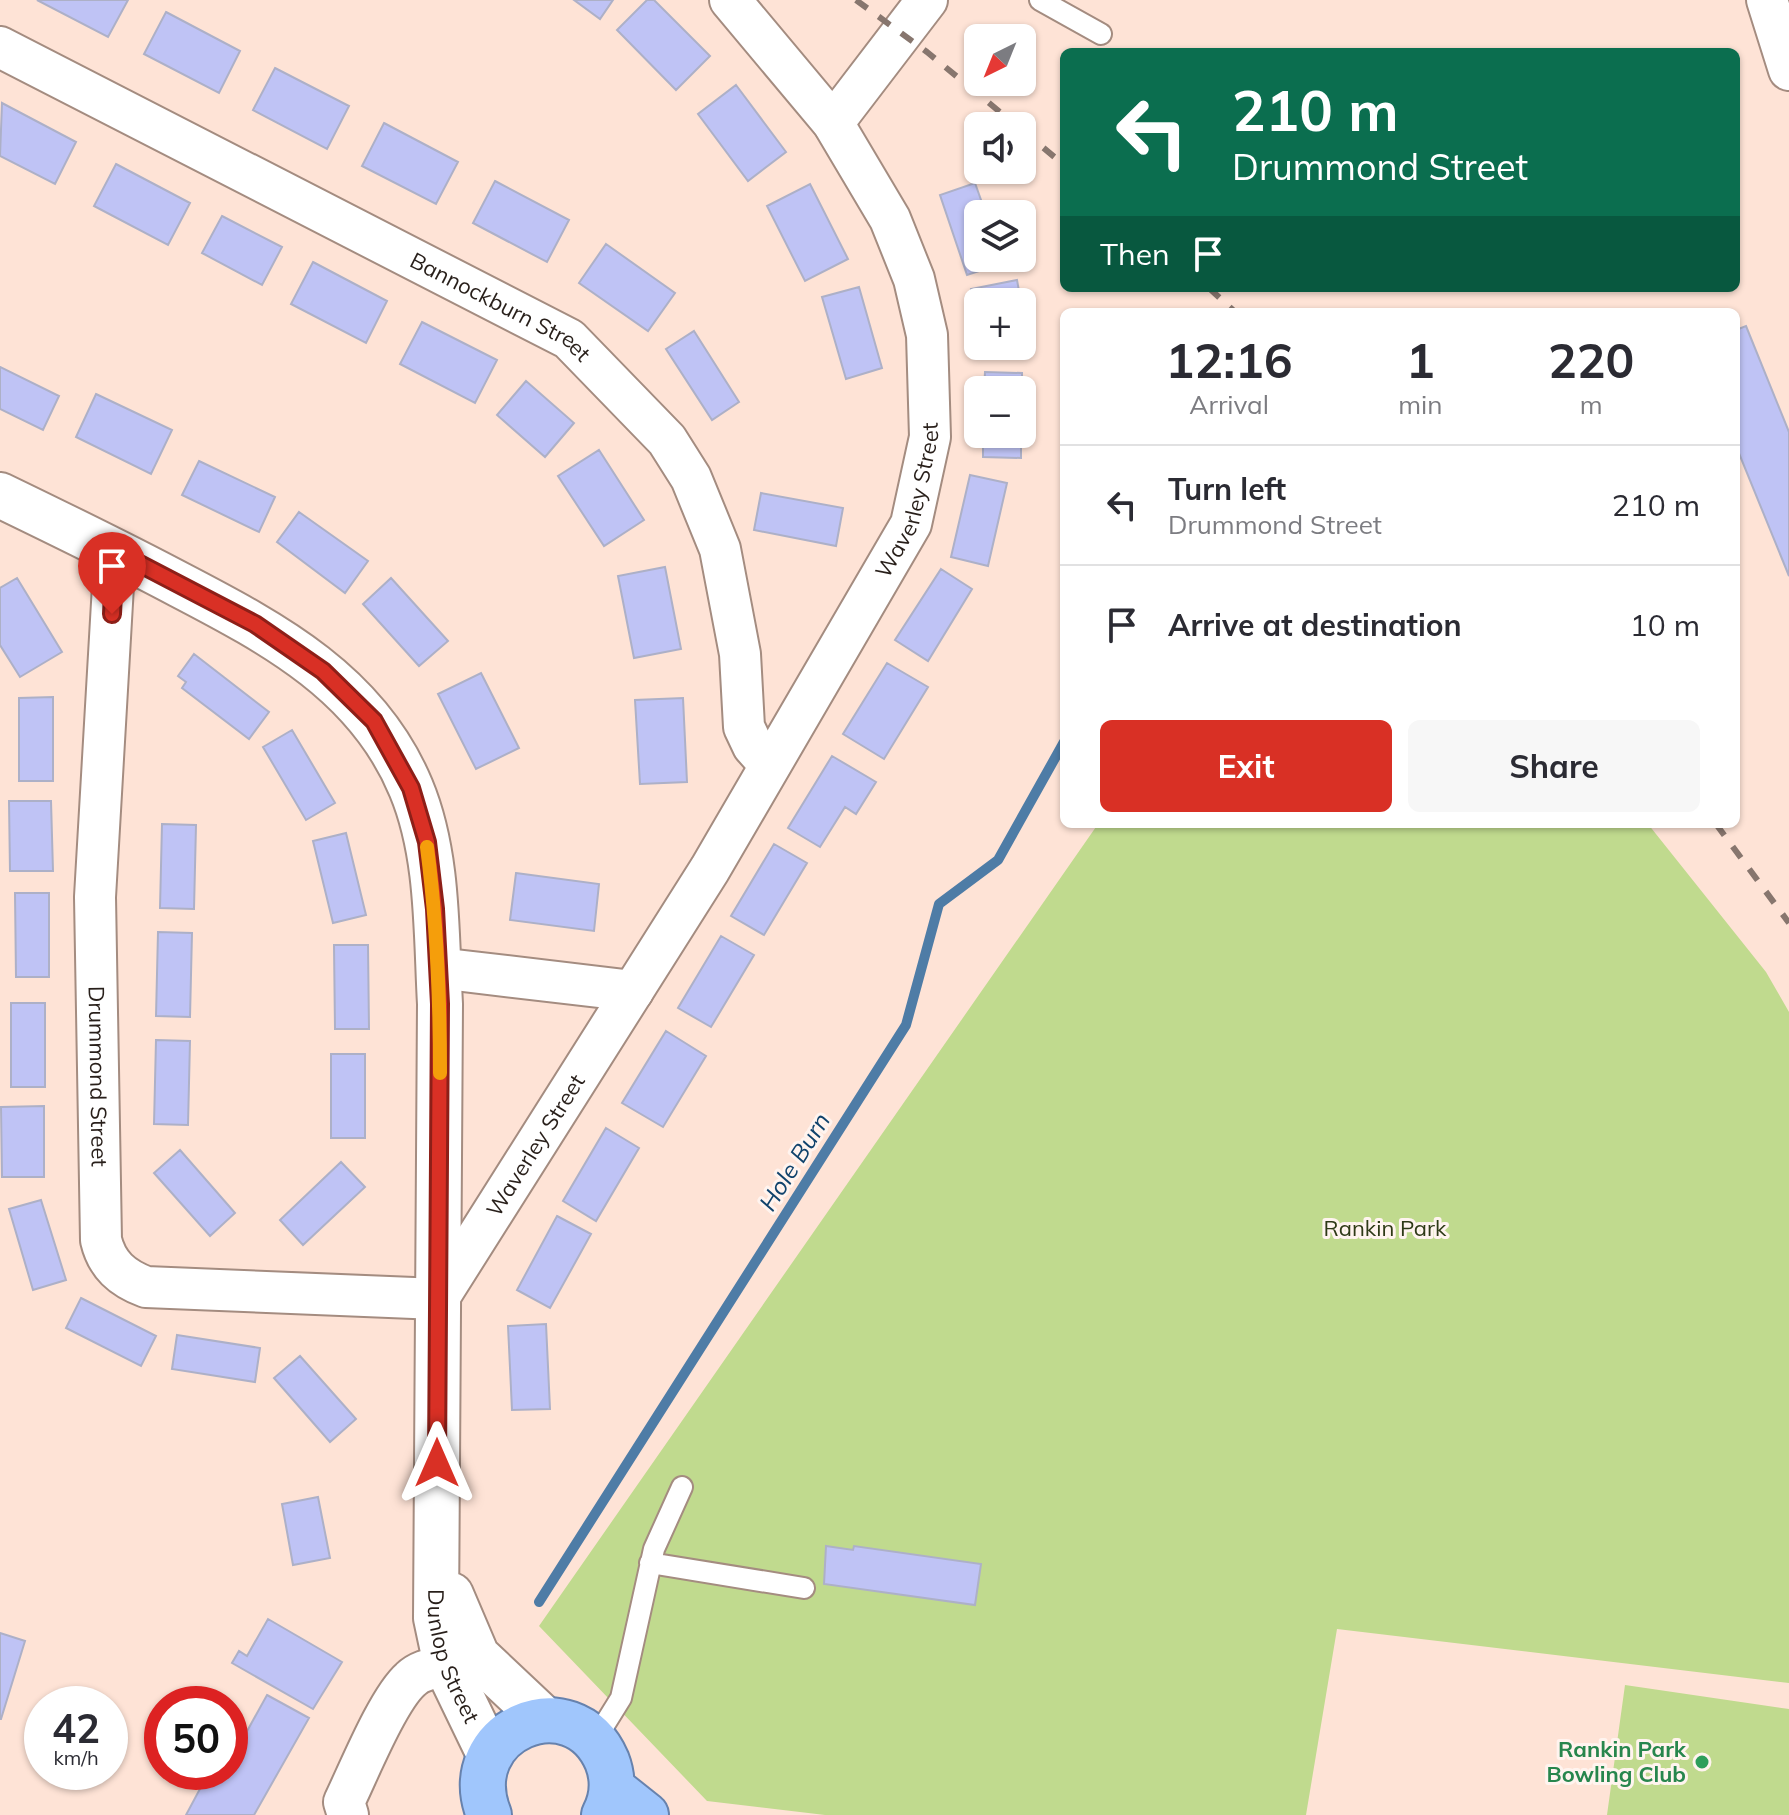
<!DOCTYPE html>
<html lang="en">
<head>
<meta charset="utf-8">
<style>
  :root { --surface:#fff; --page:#f7f7f7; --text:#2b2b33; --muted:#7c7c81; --line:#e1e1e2; --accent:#d93025 }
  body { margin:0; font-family:Mulish,sans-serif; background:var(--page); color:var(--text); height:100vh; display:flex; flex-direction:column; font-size:30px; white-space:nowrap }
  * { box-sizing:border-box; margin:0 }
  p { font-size:26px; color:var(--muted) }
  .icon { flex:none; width:44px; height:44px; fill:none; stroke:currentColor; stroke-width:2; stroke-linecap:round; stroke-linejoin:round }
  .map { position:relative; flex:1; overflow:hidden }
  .drawer { position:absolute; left:1060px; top:308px; width:680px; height:520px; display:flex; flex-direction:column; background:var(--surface); border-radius:12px; box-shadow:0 2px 6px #0004 }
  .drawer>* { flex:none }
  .hud { position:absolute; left:1060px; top:48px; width:680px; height:244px; border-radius:12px; box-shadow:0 2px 6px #0004; background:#0b6e4f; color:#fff; overflow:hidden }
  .needle { width:52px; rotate:223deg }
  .controls { position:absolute; left:964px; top:24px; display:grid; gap:16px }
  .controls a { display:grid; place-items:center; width:72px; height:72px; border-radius:12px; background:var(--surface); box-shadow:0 2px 6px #0004; font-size:40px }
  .speed { position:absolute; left:24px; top:1686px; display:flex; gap:16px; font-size:40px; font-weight:700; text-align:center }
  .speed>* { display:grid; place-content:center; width:104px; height:104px; border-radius:50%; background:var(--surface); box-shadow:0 2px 6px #0004; line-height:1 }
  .speed small { font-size:20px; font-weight:400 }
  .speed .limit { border:12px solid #d22; background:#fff; color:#111 }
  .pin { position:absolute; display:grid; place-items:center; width:68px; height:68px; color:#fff; margin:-82px -34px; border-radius:50% 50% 50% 0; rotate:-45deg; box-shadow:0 0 8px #0007 }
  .pin .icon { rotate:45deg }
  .me { position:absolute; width:88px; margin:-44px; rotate:0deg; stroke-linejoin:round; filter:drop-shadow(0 0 6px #0008) }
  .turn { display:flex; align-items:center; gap:28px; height:168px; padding:0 40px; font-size:36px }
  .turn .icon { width:104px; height:104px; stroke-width:2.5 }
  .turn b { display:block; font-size:56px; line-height:68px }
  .then { display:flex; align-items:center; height:76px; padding:0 40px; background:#0003; gap:16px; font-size:30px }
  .eta { display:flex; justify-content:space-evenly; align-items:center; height:136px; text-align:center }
  .eta b { font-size:48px; font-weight:700; line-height:56px }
  .action { display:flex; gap:16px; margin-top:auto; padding:16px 40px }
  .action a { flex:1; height:92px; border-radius:12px; background:var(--accent); color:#fff; font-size:32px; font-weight:700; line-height:92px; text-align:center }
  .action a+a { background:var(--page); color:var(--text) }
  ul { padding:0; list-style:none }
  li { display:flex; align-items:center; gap:24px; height:120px; padding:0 40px; border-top:2px solid var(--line) }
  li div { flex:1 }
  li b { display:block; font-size:30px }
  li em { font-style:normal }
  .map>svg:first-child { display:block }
  .green { fill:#c0da8e }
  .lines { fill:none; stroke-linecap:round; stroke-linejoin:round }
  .stream { stroke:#4e7ca6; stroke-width:10 }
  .building { fill:#bfc3f5; stroke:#adb0c7; stroke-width:2 }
  .service-casing { stroke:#a48c80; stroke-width:24 }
  .minor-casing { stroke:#a48c80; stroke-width:44 }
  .secondary-casing { stroke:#a48c80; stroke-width:48 }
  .trunk-casing { stroke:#6782ad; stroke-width:48 }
  .service { stroke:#fff; stroke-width:20 }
  .minor { stroke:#fff; stroke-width:40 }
  .secondary { stroke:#fff; stroke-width:44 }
  .trunk { stroke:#a0c6fc; stroke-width:44 }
  .rail { stroke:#87766e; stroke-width:6; stroke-dasharray:14 14; stroke-linecap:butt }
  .route-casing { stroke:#8d1f18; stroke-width:20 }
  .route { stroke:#d93025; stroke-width:14 }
  .slow { stroke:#f59e0b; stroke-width:14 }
  .leisure-dot { fill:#2e9e5b; stroke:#fff4ef; stroke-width:3 }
  .labels { text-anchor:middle; stroke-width:6; stroke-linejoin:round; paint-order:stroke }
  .street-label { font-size:22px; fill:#281f1a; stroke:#fff4ef }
  .park-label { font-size:22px; fill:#2e3a16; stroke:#fff4ef }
  .leisure-label { font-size:22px; font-weight:bold; fill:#27864d; stroke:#fff4ef; text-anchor:end }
  .water-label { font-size:24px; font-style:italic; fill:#10436c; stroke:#fff4ef }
</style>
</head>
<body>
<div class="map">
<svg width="1789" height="1815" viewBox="0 0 1789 1815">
  <rect width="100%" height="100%" fill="#fee3d6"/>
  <path class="green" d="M1098,824H1648L1766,972L1789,1012V1683L1337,1629L1306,1815H825L707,1801L539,1626Z
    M1625,1685L1789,1709V1815H1607Z"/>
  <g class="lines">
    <path class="stream" d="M539,1602L906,1025L939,904L998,860L1064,742"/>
  </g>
  <path class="building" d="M37,0H128L108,37Z
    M574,0H613L600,19Z
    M647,0H654L710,56L676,90L617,30Z
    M166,12L240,51L219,93L144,54Z
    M275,68L349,106L327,149L253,110Z
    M736,85L786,152L748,181L698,114Z
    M2,103L76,142L55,184L0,156Z
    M384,123L458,162L436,204L362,166Z
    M116,164L190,203L168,245L94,206Z
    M495,181L569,220L547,262L473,223Z
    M975,183L986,214H978V258H1002L1003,263L967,275L940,195Z
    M810,184L848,259L805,281L767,206Z
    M222,216L282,247L262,285L202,253Z
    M606,244L675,293L648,331L579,283Z
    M313,262L387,301L366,343L291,304Z
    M1017,280L1021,302H978V327L971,289Z
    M859,287L882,368L846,379L822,297Z
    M1022,305L1031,348L984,358L982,346H1022Z
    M422,322L497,360L475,403L400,364Z
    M1746,326L1789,432V576L1736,446V330Z
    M694,331L739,402L712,420L666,349Z
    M0,367L59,396L43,430L0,409Z
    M985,372L1022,373V393V390H984Z
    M526,381L574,423L545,457L497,415Z
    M96,394L172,430L151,474L76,437Z
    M983,434H1021V458L983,457Z
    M599,450L644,520L604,546L558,476Z
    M199,461L275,497L259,532L182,495Z
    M970,475L1007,483L988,566L951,557Z
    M761,493L843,508L836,546L754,530Z
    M299,512L368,561L345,593L277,542Z
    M665,567L681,649L634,658L618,576Z
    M941,569L972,589L928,661L895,640Z
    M17,578L62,652L20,677L0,645V588Z
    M391,578L448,641L419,666L363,604Z
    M194,654L269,712L249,739L182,688L186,682L178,676Z
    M887,663L928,687L884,759L843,734Z
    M481,673L519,748L476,769L438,694Z
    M53,697V781H19V698Z
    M683,698L687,782L640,784L635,700Z
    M292,730L335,803L306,820L263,747Z
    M832,756L876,782L856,814L845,807L820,847L788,828Z
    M9,801H51L53,871H10Z
    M162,824L196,825L194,909L160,908Z
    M346,833L366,915L333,923L313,841Z
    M774,844L807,863L764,935L731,916Z
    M516,873L599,884L594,931L510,920Z
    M15,893H49V977H16Z
    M158,932L192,933L190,1017L156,1016Z
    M721,936L754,955L711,1027L678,1008Z
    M334,945H368L369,1029H335Z
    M11,1003H45V1087H11Z
    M666,1031L706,1056L663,1127L622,1103Z
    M156,1040L190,1041L188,1125L154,1124Z
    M331,1054H365V1138H331Z
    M44,1106V1177H2L1,1107Z
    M606,1128L639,1148L596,1221L563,1201Z
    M180,1150L235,1213L210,1236L154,1173Z
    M341,1162L365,1187L303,1245L280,1220Z
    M41,1200L66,1280L33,1290L9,1209Z
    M557,1216L591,1234L550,1308L517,1290Z
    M81,1298L156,1336L141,1366L66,1328Z
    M546,1324L550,1409L512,1410L508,1326Z
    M177,1335L260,1348L255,1382L172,1369Z
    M300,1356L356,1419L330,1442L274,1378Z
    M318,1497L330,1558L293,1565L282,1504Z
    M826,1546L853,1550L854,1546L981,1564L975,1605L824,1584Z
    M268,1619L342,1662L313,1709L232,1663L239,1651L247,1656Z
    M0,1633L25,1641L1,1719H0Z
    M267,1695L309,1718L254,1815H186L209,1772H230V1751L235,1753Z"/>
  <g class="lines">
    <defs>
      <path id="service" d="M1040,0L1101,34
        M650,1563L804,1588
        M592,1738L603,1727L621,1698L654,1549L682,1487"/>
      <g id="minor">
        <path d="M1767,0L1789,70"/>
        <path id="s1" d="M0,47L569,339L667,440L691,478L720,549L740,654L744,727L753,746L770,765"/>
        <path d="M833,123L927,0"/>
        <path id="s2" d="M115,551L95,897L101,1240C107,1265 122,1278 146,1287L438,1299L710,869L911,524L930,437L927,335L914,279L890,219L833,123L730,0"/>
        <path d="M438,968L633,991"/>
        <path d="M348,1815L344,1802C359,1771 388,1699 411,1679C420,1670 435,1668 446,1665"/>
      </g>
      <g id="secondary">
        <path id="s3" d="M0,495C60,524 120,553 180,585C274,634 368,684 411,788C439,855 436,934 440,1004L436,1618L446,1665L489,1754"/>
        <path d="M451,1595L477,1656L545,1720"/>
      </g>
      <path id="trunk" d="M612,1788L646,1815
        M489,1815C455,1730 573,1681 607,1761C614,1779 613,1798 604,1815"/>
    </defs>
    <use href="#service" class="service-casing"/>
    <use href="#minor" class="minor-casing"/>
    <use href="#secondary" class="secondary-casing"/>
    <use href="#trunk" class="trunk-casing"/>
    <use href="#service" class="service"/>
    <use href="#minor" class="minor"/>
    <use href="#secondary" class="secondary"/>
    <use href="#trunk" class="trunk"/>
    <path class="rail" d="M856,0L927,52L1017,126
      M1022,130L1064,165
      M1209,288L1235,312
      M1716,824L1789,923"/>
  </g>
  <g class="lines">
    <defs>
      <path id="route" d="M112,614L115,551L255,624L323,671L374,721L411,788L427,842L435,909L440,1004L437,1463"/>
    </defs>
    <use href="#route" class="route-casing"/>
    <use href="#route" class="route"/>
    <path class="slow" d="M427,847C437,923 440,997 440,1073"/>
  </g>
  <circle class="leisure-dot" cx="1702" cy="1762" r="8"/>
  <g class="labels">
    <g class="street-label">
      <text dy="8" stroke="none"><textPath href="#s1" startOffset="564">Bannockburn Street</textPath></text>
      <text dy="8" stroke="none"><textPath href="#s2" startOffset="1980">Waverley Street</textPath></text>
      <text dy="8" stroke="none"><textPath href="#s2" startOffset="526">Drummond Street</textPath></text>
      <text dy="8" stroke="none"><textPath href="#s2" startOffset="1232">Waverley Street</textPath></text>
      <text dy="8" stroke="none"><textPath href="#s3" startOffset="1390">Dunlop Street</textPath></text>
    </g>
    <g class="park-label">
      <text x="1385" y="1236">Rankin Park</text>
    </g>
    <g class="leisure-label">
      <text x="1686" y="1757">Rankin Park<tspan x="1686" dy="25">Bowling Club</tspan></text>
    </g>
    <g class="water-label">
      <text transform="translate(795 1162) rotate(-58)" y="8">Hole Burn</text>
    </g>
  </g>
</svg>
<div class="controls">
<a><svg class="needle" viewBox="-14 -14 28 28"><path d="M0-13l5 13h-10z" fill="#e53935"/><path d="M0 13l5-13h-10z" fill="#7c7c81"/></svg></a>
<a><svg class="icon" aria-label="sound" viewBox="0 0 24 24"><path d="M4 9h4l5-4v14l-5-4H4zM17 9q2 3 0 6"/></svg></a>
<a><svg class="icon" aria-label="layers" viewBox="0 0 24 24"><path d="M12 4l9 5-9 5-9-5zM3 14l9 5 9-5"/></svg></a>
<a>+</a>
<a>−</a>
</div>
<div class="speed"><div>42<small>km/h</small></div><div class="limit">50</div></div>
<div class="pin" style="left:112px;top:614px;background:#d93025"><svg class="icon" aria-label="arrive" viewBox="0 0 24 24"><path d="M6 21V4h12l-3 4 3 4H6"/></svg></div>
<svg class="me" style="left:437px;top:1463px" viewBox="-20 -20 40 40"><path d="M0-17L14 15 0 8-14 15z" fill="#d93025" stroke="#fff" stroke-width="4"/></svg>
<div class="hud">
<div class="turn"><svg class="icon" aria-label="left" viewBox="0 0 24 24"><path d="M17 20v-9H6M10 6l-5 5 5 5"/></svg><div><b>210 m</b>Drummond Street</div></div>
<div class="then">Then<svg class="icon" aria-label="arrive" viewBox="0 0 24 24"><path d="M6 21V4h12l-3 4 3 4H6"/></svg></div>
</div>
<section class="drawer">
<div class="eta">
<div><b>12:16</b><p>Arrival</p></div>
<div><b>1</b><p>min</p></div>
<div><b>220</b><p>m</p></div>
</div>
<ul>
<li><svg class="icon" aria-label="left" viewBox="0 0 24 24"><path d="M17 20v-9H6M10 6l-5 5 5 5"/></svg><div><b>Turn left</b><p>Drummond Street</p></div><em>210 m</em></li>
<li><svg class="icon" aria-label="arrive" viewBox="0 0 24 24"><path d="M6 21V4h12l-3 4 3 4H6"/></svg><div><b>Arrive at destination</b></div><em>10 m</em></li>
</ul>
<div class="action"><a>Exit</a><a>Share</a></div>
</section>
</div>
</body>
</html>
